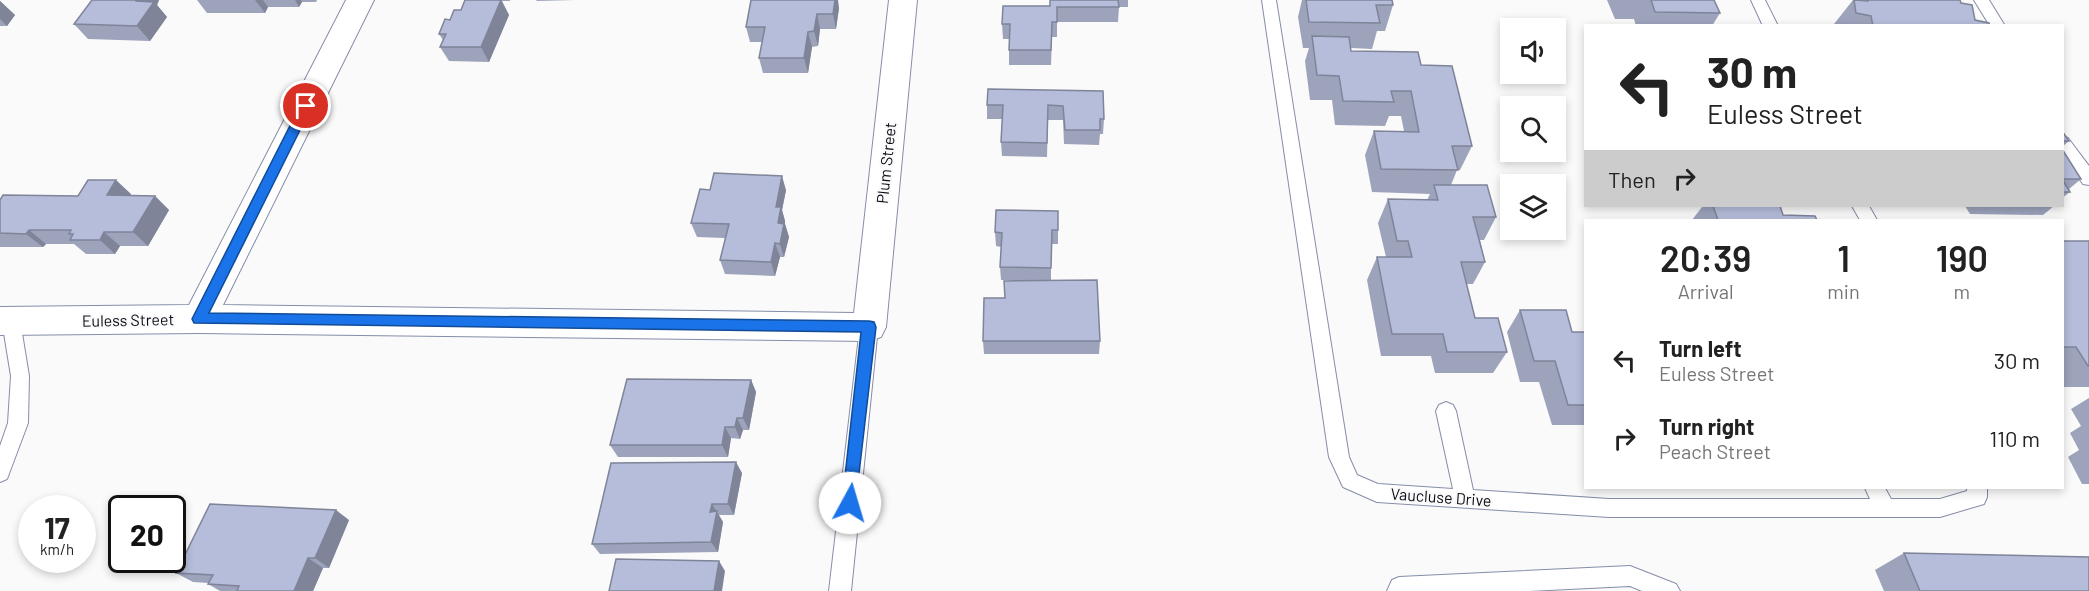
<!DOCTYPE html>
<html lang="en">
<head>
<meta charset="utf-8">
<style>
  :root { --surface:#fff; --page:#f2f2f2; --text:#222; --muted:#767676 }
  body { margin:0; font-family:Barlow,sans-serif; background:var(--page); color:var(--text); height:100vh; display:flex; flex-direction:column; font-size:22px; white-space:nowrap }
  * { box-sizing:border-box; margin:0 }
  p { font-size:20px; color:var(--muted) }
  .icon { flex:none; width:33px; height:33px; fill:none; stroke:currentColor; stroke-width:2; stroke-linecap:round; stroke-linejoin:round }
  .map { position:relative; flex:1; overflow:hidden }
  .drawer { position:absolute; left:1584px; top:219px; width:480px; height:270px; display:flex; flex-direction:column; background:var(--surface); border-radius:0px; box-shadow:0 3px 9px #0003 }
  .drawer>* { flex:none }
  .banner { position:absolute; left:1584px; top:24px; width:480px; height:183px; border-radius:0px; box-shadow:0 3px 9px #0003; background:#fff; color:var(--text); overflow:hidden }
  .tools { position:absolute; left:1500px; top:18px; display:grid; gap:12px }
  .tools a { display:grid; place-items:center; width:66px; height:66px; border-radius:0px; background:var(--surface); box-shadow:0 3px 9px #0003; font-size:30px }
  .speed { position:absolute; left:18px; top:495px; display:flex; gap:12px; font-size:30px; font-weight:700; text-align:center }
  .speed>* { display:grid; place-content:center; width:78px; height:78px; border-radius:50%; background:var(--surface); box-shadow:0 3px 9px #0003; line-height:1 }
  .speed small { font-size:15px; font-weight:400 }
  .speed .limit { border:3px solid #111; border-radius:9px; background:#fff; color:#111 }
  .pin { position:absolute; display:grid; place-items:center; width:51px; height:51px; color:#fff; margin:-26px; border:3px solid #fff; border-radius:50%; box-shadow:0 2px 6px #0007 }
  .me { position:absolute; width:66px; margin:-33px; rotate:6deg; stroke-linejoin:round; filter:drop-shadow(0 0 4px #0008) }
  .turn { display:flex; align-items:center; gap:21px; height:126px; padding:0 24px; font-size:27px }
  .turn .icon { width:78px; height:78px; stroke-width:2.5 }
  .turn b { display:block; font-size:42px; line-height:51px }
  .then { display:flex; align-items:center; height:57px; padding:0 24px; background:#0003; gap:12px; font-size:22px }
  .eta { display:flex; justify-content:space-evenly; align-items:center; height:102px; text-align:center }
  .eta b { font-size:36px; font-weight:600; line-height:42px }
  ul { padding:0; list-style:none }
  li { display:flex; align-items:center; gap:18px; height:78px; padding:0 24px }
  li div { flex:1 }
  li b { display:block; font-size:22px }
  li em { font-style:normal }
  .map>svg:first-child { display:block }
  .lines { fill:none; stroke-linecap:round; stroke-linejoin:round }
  .lane-casing { stroke:#858da8; stroke-width:2 }
  .street-casing { stroke:#858da8; stroke-width:2 }
  .lane { fill:#fff; fill-rule:evenodd }
  .street { fill:#fff; fill-rule:evenodd }
  .wall { fill:#9ca3bb }
  .shaded-wall { fill:#7f8499 }
  .building { fill:#b5bdda; stroke:#7f8499; stroke-width:1.5 }
  .route { fill:#1a73e8; stroke:#114b97; stroke-width:1.5 }
  .labels { text-anchor:middle; stroke-width:4.5; stroke-linejoin:round; paint-order:stroke }
  .street-label { font-size:16px; fill:#0a0c16; stroke:#fafafa }
</style>
</head>
<body>
<div class="map">
<svg width="2089" height="591" viewBox="0 0 2089 591">
  <rect width="100%" height="100%" fill="#fafafa"/>
  <g class="lines">
    <defs>
      <path id="lane" d="M1262,0H1276L1349,457L1357,475L1378,484L1453,489L1436,411L1439,405L1446,402L1453,405L1456,411L1473,490L1609,499H1870L1865,488H1885L1891,499H1940L1967,491V488H1987V497L1984,504L1940,517H1609L1377,502L1343,487L1329,457Z
        M1751,0H1765L1778,26H1763Z
        M1974,0H1989L2005,26H1990Z
        M2062,136L2068,138L2089,166V185L2083,184L2062,155Z
        M1852,206H1869L1877,220H1860Z
        M11,313L17,316L20,321L29,376L28,423L7,479L0,482V446L8,423L11,376L2,321L5,316Z
        M869,319L875,322L878,327L851,591H829L860,327L863,322Z
        M1630,566L1676,584L1680,591H1642L1630,586L1529,591H1387L1392,580L1399,577Z"/>
      <path id="street" d="M346,0H374L223,305L854,313L889,0H917L886,327L881,337L869,341L199,333L0,335V307L189,305Z"/>
    </defs>
    <use href="#lane" class="lane-casing"/>
    <use href="#street" class="street-casing"/>
    <use href="#lane" class="lane"/>
    <use href="#street" class="street"/>
  </g>
  <path class="wall" d="M92,0H159L157,5L167,17L150,41L88,39L74,24Z
    M197,0H317L316,2H302L299,7H268L265,13H207Z
    M465,0H510V1H502L509,15L489,62L449,61L440,47L443,40L439,34L450,20L461,10Z
    M536,0H575L537,1Z
    M1050,0H1128V7H1119L1118,22H1057V37H1052L1051,65H1009V39H1003L1002,24L1050,6Z
    M1302,0H1392L1393,5L1385,31H1377L1372,49L1351,48V51L1421,65L1472,146L1460,170H1457L1451,185L1496,217L1484,240H1480L1485,262L1473,284H1466L1475,318L1507,352L1493,373H1435L1431,356H1381L1367,280L1377,257H1386L1378,223L1388,199L1427,200L1430,194L1372,192L1365,155L1374,131H1404L1401,116H1389L1385,126L1335,125L1332,100H1310L1305,61L1309,48H1303L1298,17Z
    M1607,0H1714L1720,13L1712,26H1636L1634,19H1615Z
    M1853,0H1960L1961,3L1975,20L1990,26H1835L1834,24Z
    M0,1L15,15L7,26H0Z
    M839,8L836,29H820L818,46L812,47L808,73H763L759,58L762,42H750L746,27Z
    M1103,91L1104,119L1103,134H1100L1099,145L1064,144L1063,120H1048L1047,157L1002,156L1001,142L1002,119H987V105Z
    M2062,131L2069,141L2062,147Z
    M2062,149L2081,179L2069,189L2070,192L2062,198Z
    M786,190L782,210L785,221V224L789,237L784,257H780L775,276L725,274L720,260L725,238L697,237L691,223Z
    M131,194L130,196H155L169,210L148,246H120L115,254H86L74,244H46L43,247H0V200Z
    M1693,206H1780L1783,215L1817,220H1692L1702,207H1693Z
    M1965,206H2054L2043,215L1970,214Z
    M1058,211V244H1051V281L1100,341L1099,354H984L983,341L1005,298L1029,281L1001,280L1000,267L1001,247L996,246L995,232Z
    M2062,241H2089V387H2062Z
    M1520,310L1572,332H1586V425H1552L1539,382H1520L1507,332Z
    M751,380L756,392L749,430H743L740,439L731,438L728,457H618L610,445Z
    M2089,398V484H2082L2068,457L2079,450L2070,433L2081,426L2071,409Z
    M742,473L734,515H719L723,522L718,552L600,554L592,544Z
    M349,520L329,568H323L313,591H220L208,584L209,583L193,582L176,573Z
    M1904,553L2089,591H1884L1875,570Z"/>
  <path class="shaded-wall" d="M136,0H159L157,5L167,17L150,41L137,26Z
    M255,0H263L268,7L265,13Z
    M295,0H301L302,2L299,7Z
    M501,0L509,15L489,62L481,47Z
    M835,0H838L839,8L836,29L833,14Z
    M0,1L15,15L7,26L0,19Z
    M817,14L820,29L818,46L814,31Z
    M808,32L812,47L808,73L804,58Z
    M782,176L786,190L782,210L785,221V224L789,237L784,257L780,244L776,207Z
    M116,180L131,194L122,209L107,195Z
    M155,196L169,210L148,246L133,232Z
    M29,230L46,244L43,247L26,234Z
    M104,232L120,246L115,254L100,240Z
    M775,243L780,257L775,276L771,262Z
    M751,380L756,392L749,430L743,418Z
    M737,418L743,430L740,439L735,427Z
    M725,427L731,438L728,457L722,445Z
    M736,462L742,473L734,515L728,504Z
    M712,504L723,522L718,552L711,542L710,512Z
    M336,510L349,520L329,568L315,558Z
    M308,558L323,568L313,591H294Z
    M719,561L725,571L722,591H714Z"/>
  <path class="building" d="M92,0H136V1L154,2L137,26L74,24Z
    M465,0H501L481,47H440L446,34H439L445,19L450,20L454,10H461Z
    M751,0H835L833,14H817L814,31L808,32L804,58H759L765,27H746Z
    M1050,0H1118L1119,7H1057V22H1052L1051,50H1009L1010,24H1002L1003,6H1050Z
    M1306,0H1392L1393,5H1376L1380,23L1309,22Z
    M1651,0H1714L1720,13L1655,12Z
    M1854,0L1868,1V0H1960L1961,3L1972,5L1975,20L1989,23L1990,26H1873L1871,16L1856,13Z
    M1312,36L1349,37L1351,51L1418,52L1421,65L1452,66L1472,146H1452L1458,170L1381,169L1374,131L1419,132L1411,91H1391L1394,102L1343,101L1339,76L1317,75Z
    M988,89L1103,91L1104,119H1100V130H1065L1063,106L1048,105L1047,143L1001,142L1003,105H987Z
    M2062,131L2069,141H2062Z
    M2062,149L2081,179H2062Z
    M714,173L782,176L776,207H781L778,223L784,224L780,244L775,243L771,262L720,260L729,224L691,223L700,189L710,190Z
    M2062,179L2070,192H2062Z
    M88,180H116L107,195L155,196L133,232H104L100,240H70L73,234H69L71,230H29L26,234L0,233V200L3,195L78,196Z
    M1434,185H1487L1496,217H1473L1485,262H1461L1475,318H1498L1507,352H1447L1443,334H1392L1377,257H1412L1408,241H1397L1388,199L1438,200Z
    M1713,206H1780L1783,215L1815,216L1817,220H1718Z
    M996,210L1058,211V230H1052L1051,268L1000,267L1002,233L995,232Z
    M2062,241H2089V366H2088L2076,347H2062Z
    M1097,280L1100,341H983L984,298H1005L1004,281Z
    M1520,310H1566L1572,332H1586V405H1568L1555,361H1534Z
    M627,379L751,380L743,418H737L735,427H725L722,445H610Z
    M736,462L728,504H712L710,512L717,511L711,542L592,544L611,463Z
    M210,504L336,510L315,558H308L294,591H237L239,586L208,584L213,575L176,573Z
    M1904,553L2089,557V591H1920Z
    M616,559L719,561L714,591H609Z"/>
  <path class="route" d="M306,102L312,106L209,313L869,321L874,322L876,327L855,508L850,510L844,508L842,503L861,332L194,323L192,319L194,315L300,106Z"/>
  <g class="labels">
    <g class="street-label">
      <text transform="translate(886 163) rotate(-84)" y="6">Plum Street</text>
      <text transform="translate(128 320) rotate(-1)" y="6">Euless Street</text>
      <text transform="translate(1441 497) rotate(4)" y="6">Vaucluse Drive</text>
    </g>
  </g>
</svg>
<div class="tools">
<a><svg class="icon" aria-label="sound" viewBox="0 0 24 24"><path d="M4 9h4l5-4v14l-5-4H4zM17 9q2 3 0 6"/></svg></a>
<a><svg class="icon" aria-label="search" viewBox="0 0 24 24"><circle cx="10" cy="10" r="6"/><path d="M15 15l6 6"/></svg></a>
<a><svg class="icon" aria-label="layers" viewBox="0 0 24 24"><path d="M12 4l9 5-9 5-9-5zM3 14l9 5 9-5"/></svg></a>
</div>
<div class="speed"><div>17<small>km/h</small></div><div class="limit">20</div></div>
<div class="pin" style="left:306px;top:106px;background:#d93025"><svg class="icon" aria-label="arrive" viewBox="0 0 24 24"><path d="M6 21V4h12l-3 4 3 4H6"/></svg></div>
<svg class="me" style="left:850px;top:503px" viewBox="-20 -20 40 40"><circle r="19" fill="#fff"/><path d="M0-13L10 11 0 6-10 11z" fill="#1a73e8"/></svg>
<div class="banner">
<div class="turn"><svg class="icon" aria-label="left" viewBox="0 0 24 24"><path d="M17 20v-9H6M10 6l-5 5 5 5"/></svg><div><b>30 m</b>Euless Street</div></div>
<div class="then">Then<svg class="icon" aria-label="right" viewBox="0 0 24 24"><path d="M7 20v-9h11M14 6l5 5-5 5"/></svg></div>
</div>
<section class="drawer">
<div class="eta">
<div><b>20:39</b><p>Arrival</p></div>
<div><b>1</b><p>min</p></div>
<div><b>190</b><p>m</p></div>
</div>
<ul>
<li><svg class="icon" aria-label="left" viewBox="0 0 24 24"><path d="M17 20v-9H6M10 6l-5 5 5 5"/></svg><div><b>Turn left</b><p>Euless Street</p></div><em>30 m</em></li>
<li><svg class="icon" aria-label="right" viewBox="0 0 24 24"><path d="M7 20v-9h11M14 6l5 5-5 5"/></svg><div><b>Turn right</b><p>Peach Street</p></div><em>110 m</em></li>
</ul>
</section>
</div>
</body>
</html>
